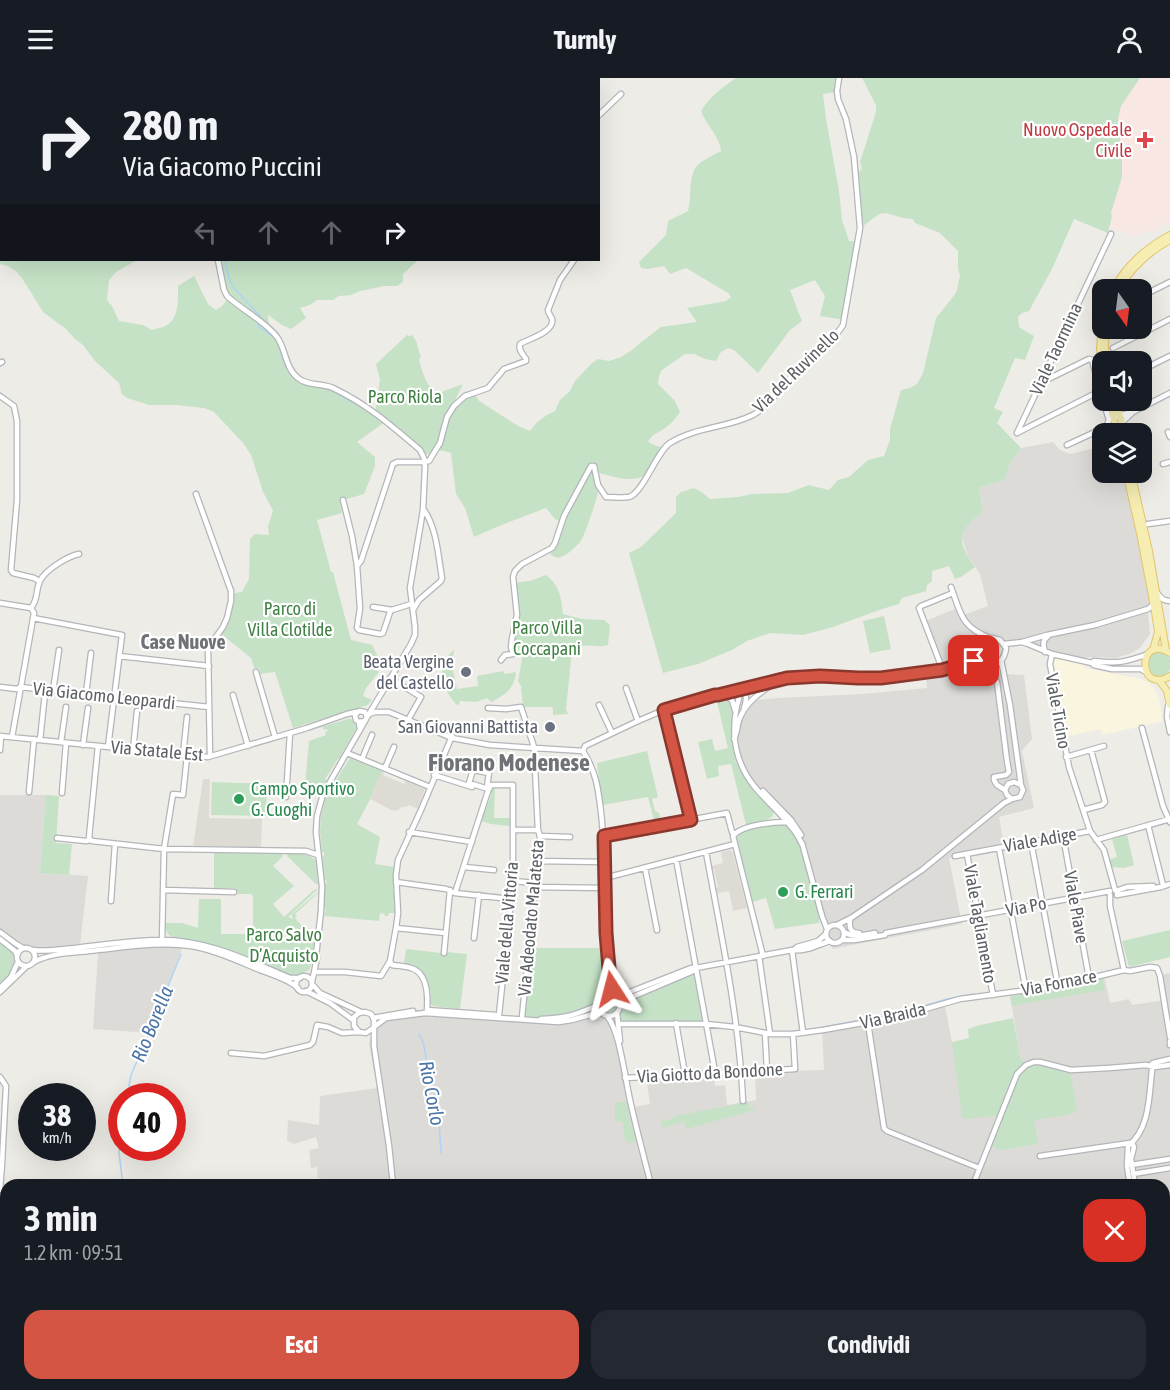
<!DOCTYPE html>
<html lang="it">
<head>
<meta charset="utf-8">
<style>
  :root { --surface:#171b24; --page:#242831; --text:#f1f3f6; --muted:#9ea1a6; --accent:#d55545 }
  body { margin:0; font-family:"Asap Condensed",sans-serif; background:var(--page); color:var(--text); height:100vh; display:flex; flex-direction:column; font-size:22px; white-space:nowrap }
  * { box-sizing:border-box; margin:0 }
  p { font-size:20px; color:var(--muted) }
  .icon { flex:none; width:33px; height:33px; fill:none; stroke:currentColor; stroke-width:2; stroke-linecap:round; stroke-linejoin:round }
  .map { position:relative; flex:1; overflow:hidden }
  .sheet { position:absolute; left:0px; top:1101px; width:1170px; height:212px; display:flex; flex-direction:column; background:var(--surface); border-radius:18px 18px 0 0; box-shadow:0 6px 24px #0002 }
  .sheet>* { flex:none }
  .guide { position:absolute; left:0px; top:0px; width:600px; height:183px; box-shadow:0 6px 24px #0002; background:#171b24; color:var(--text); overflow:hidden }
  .needle { width:39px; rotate:166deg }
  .fabs { position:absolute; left:1092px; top:201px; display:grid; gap:12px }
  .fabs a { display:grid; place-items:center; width:60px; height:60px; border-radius:12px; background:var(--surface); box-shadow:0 6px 24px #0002; font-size:30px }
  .speed { position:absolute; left:18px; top:1005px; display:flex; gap:12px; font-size:30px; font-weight:700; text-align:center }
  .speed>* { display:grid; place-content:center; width:78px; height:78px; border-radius:50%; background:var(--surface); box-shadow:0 6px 24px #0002; line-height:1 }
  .speed small { font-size:15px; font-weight:400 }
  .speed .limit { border:9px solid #d22; background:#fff; color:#111 }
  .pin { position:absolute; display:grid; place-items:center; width:51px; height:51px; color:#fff; margin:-26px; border-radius:12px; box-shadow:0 3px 9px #0006 }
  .me { position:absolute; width:66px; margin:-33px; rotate:351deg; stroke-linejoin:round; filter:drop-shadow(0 0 4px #0008) }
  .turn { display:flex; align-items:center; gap:21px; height:126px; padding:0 24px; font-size:27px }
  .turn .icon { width:78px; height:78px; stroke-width:2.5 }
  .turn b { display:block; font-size:42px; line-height:51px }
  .lanes { display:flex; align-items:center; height:57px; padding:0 24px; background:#0003; justify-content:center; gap:30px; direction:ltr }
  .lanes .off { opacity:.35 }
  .round { display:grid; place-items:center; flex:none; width:63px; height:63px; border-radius:18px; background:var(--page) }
  .headline { display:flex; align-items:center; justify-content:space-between; height:102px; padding:0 24px }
  h1 { font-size:36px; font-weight:700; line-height:45px }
  .cta { display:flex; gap:12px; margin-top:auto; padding:12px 24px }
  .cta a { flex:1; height:69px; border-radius:18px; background:var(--accent); color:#fff; font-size:24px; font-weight:700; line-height:69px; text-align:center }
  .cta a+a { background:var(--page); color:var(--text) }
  header { display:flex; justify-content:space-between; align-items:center; height:78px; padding:0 24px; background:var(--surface); font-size:27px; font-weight:700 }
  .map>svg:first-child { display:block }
  .commercial { fill:#faf5df }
  .industrial { fill:#dddbd8 }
  .education { fill:#dedbd4 }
  .medical { fill:#f9e7e4 }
  .green { fill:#c5e2c6 }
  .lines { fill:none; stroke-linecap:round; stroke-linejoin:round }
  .stream { stroke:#afd4f5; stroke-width:1.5 }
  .minor-casing { stroke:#b3b5b9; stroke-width:7 }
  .major-casing { stroke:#e1c46c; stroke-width:8 }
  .minor { stroke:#fff; stroke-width:4.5 }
  .major { stroke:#f6edb3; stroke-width:6 }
  .route-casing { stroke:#8a372d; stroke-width:15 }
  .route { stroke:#d55545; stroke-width:10 }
  .health-dot { fill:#e0444e; stroke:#fff; stroke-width:2 }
  .worship-dot { fill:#6b7280; stroke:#fff; stroke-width:2 }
  .leisure-dot { fill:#2e9e5b; stroke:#fff; stroke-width:2 }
  .labels { text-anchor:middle; stroke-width:4.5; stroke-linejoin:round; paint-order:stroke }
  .health-label { font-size:18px; fill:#be3a42; stroke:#fff; text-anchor:end }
  .street-label { font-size:18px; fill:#5d6064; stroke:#fff }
  .park-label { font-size:18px; fill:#408145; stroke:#fff }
  .worship-label { font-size:18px; fill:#5b616d; stroke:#fff; text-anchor:end }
  .leisure-label { font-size:18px; fill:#27864d; stroke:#fff; text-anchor:start }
  .neighbourhood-label { font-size:20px; font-weight:bold; fill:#6f7276; stroke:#fff }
  .water-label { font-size:20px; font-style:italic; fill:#4d75a6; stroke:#fff }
  .district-label { font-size:24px; font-weight:bold; fill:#6f7276; stroke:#fff }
</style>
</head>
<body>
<header><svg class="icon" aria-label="menu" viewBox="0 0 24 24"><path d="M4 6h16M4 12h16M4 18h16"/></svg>Turnly<svg class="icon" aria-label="person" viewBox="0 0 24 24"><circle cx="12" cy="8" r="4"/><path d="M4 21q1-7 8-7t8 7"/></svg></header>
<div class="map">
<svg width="1170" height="1312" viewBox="0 0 1170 1312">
  <rect width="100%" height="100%" fill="#eeece6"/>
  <path class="commercial" d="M1048,574L1085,584L1084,590L1141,601L1151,606L1159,619L1163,643L1103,657L1100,651L1064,659Z"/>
  <path class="industrial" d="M1053,364L1060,372L1070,376L1102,368V394L1128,395L1157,531L1148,534L1150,556L1140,570L1129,576L1116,580L1087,579L1085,584L1016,564L987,573L991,595L1024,597L1032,661L1022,673L1034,730L999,739L1004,768L949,780L962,846L832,871L801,763L763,716L746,697L735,666L739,638L745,623L779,620L862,616L927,610L925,593L941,588L924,544L959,529L963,537L988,528L980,496L968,478L962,460L964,451L970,443L983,434L979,410L1004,402L1011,384L1021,370Z
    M0,717H46L40,795L88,798L80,867L37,871L29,867L21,868L0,852Z
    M176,865L182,870L151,955L93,951L98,876L105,870Z
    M1170,895V1187L1164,1188V1107H323L321,1100H318L317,1089L311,1090L309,1072L319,1070L316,1059L294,1066L287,1063L288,1042L319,1047L320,1018L377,1010L369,966L376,940L404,936L522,941H569L590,934L610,936L615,947L634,1029L650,1026L646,998L714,993L715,1008L725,1007L727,1027L756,1022L755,994L824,992L822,950L883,939L923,930L944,923L952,964L994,1038L999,1042L1001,1072L1038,1066L1035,1042L1052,1038L1028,985L1021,982L1010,918L1069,908L1104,898L1110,925L1129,921L1132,927L1165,922L1161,897Z
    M700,1306L701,1308L709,1306H1043V1312H485L484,1307Z
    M338,1307H444L443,1312H334Z"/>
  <path class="education" d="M382,693L384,694L383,697L404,706L405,703L425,711L418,731L409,727L406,729H402L397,733L391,732L370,721Z
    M203,701H210L209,740L262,741L261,769L193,768Z
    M730,772L733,775L747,830L733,833L729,813L717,815L715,813V810L718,809L714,791H712L711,788L723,785L721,774Z"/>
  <path class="medical" d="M1140,0H1170V142L1161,149L1154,152L1135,157L1109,150L1112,138L1111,135L1122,99V82L1118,41L1121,28Z"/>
  <path class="green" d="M736,0H837L836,14L823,16L826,41L839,113L842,142L849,163H860L845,242L820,238L825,218L815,202L790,212L802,243L790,252L758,295L734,272L728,270L721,274L716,283L705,281L694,276H685L662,292L659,298L658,306L675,323L680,334C676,340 671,346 665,350C658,355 652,356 648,364L656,368L667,370C662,378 657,388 650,394C634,407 616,399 599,395C597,402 599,407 598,414C597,421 584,460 580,464C574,471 566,478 557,480L551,477V471L561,444L555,441L546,430C522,439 498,448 474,459L465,430L456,416L451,375L435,371L431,376H425L423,372L415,371L385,344L357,364L375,379V388L364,416L340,423L342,435L317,442L331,494H333L351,562L372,567L379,581L376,591L379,594L366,610L363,618L372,622L368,627L293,650L275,594L259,596L260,592L258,590L255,592L251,580L220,555C227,542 232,531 234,516L235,515L242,514L249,501L250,461L255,456L269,457L268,448L273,433L263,414L251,377L243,365L214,334L204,330L176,327H149L127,320L122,316L119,305L95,283L83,267L75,261L66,251L43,234L22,200L16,193L8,188L0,186V70L1,69L2,182H137L116,194L109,202L107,222L112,228L119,243L143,247L152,252C157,250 163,250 167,247C179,241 178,220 178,208L194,198L208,226L216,232L222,228L230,218L223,201L219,182H418L403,196V204L397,208H384L370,211L360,213L351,217L339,218L333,222H317L310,227L300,230L306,240L291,251L282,247L268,237L269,251L281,264L290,290L300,303L319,306L340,315L375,335L380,302L376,286L407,257L409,258L412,257C418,263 418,272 421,279L419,281C422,294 426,306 436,316L463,306L453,326L464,314L473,313L479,323L518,348L530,353C537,343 544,338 555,333L560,322L570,313L575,303L592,285L598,281L609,283L621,279L632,272L640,265L661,249L697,244L687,230L726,223L731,219L728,215L686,190L670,196L664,188L648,191L641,190L639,184L666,157L668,143L688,133C692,119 688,101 696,89C701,82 714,77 721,73C720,59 706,47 701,33C709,19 723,9 736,0Z
    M862,0H1140L1121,28L1118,41L1122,83V99L1111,135L1112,138L1108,155L1074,141L1052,191L1029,233L1022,235L1018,239L1019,249L1034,258L1025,282L1015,280L994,330L1003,334L997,345L1021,370L1011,384L1004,402L979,410L983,434C957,452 956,463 975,489L961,499L955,501L949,488L932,493V503L927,507L926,513L902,520L899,526L882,531L833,549L803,557L770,555L747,563L732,572L698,586L663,595L629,475L641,469L676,435V419L681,414L694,410L703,415L710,421L738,419L752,416L788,415L809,407L829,412L838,402L849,399L868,382L884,378L890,362V351L901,312L910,310L917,306L923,295L936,240L956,215L960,198L958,191V173L940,155L915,145L913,141L903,140L886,135L879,136L863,148L861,137L858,95L862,91L860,84L876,34V27Z
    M546,497C560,508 561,519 563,536L582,541L604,542L610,547L608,567C596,571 583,563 572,572L566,631L568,636L553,637V631L551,629H523L521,608L518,603L523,575L515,573L513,566L518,545L513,505L530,503Z
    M884,538L891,571L870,575L863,543Z
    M454,572L452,587L457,611L478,608L477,598L503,593L505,596L516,594C515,610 505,617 491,624L487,620L477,624L460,623L458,628C442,612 434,588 454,572Z
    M1147 586a12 12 0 1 1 24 0a12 12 0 1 1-24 0Z
    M722,618L731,624L733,632L731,657L736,684L747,702L773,729V738L766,742L746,747L731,686L718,688L719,698L707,701L698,664L712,661L715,673L728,670L716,620Z
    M348,641H351L356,647V651L340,679L341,680L338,681L325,701L327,703L324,708L305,707L309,663L326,657L325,654L328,653L327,651L324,652L323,649L310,652Z
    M647,673L658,719L652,721L655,733L659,735L661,744L655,746L648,719L602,727L597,685Z
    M350,680L382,693L370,721L357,746L380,759L375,786L394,789V820L395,835H389L388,838H385L384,836L380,835L379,843L324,838L326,832L324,830L325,806L327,805L326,802H324L322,779L324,778V774H322L320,753L321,738L326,718Z
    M212,704L267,706L266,738L211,737Z
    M492,710H495L494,740H510V748L491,746L481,743L491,717L490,714Z
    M46,717L59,718L56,765L72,766L69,797L40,795Z
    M786,740L801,763L819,837V845L775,851L766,820L752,824L734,756Z
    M1127,757L1134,787L1124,790L1112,789L1109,782L1117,779L1112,761Z
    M214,775L282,776L283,778L273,788L294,808L273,826L284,839L314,812L318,811L286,841L289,839L292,841L293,839L291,837L319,813L318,815L295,836L297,838L295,840L314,862L312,885L309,892L296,898H290L213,867L174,860C167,857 165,852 165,845H182L198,850L199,821H221V856H253V818L251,816H238L236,810H214Z
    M287,776C298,776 308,774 316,783L318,806H316L288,779Z
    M1170,852V879L1129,889L1122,863Z
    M0,864L13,875L14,882L23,895L0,917Z
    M529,870H606L612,920L615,922L696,891L706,946L615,947L610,936L590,934L569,941H523Z
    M406,871L441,875L447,874L467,876L460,931L433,928L430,926L431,914L423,897L415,889L404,887Z
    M1102,899L1105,912L1012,928L1010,918L1060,910Z
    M1013,940L1021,982L1028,985L1044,986L1070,992L1077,1033L1067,1037L1035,1042L1038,1066L1001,1072L989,1067L999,1042L994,1038L964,1041L962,1039L952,964L969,960L968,951L976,948Z
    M615,1024H626L635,1060V1062L632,1065H627L624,1059L623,1044H615Z
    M748,1024L750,1030H755V1032L686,1051L684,1044L663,1050L661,1043L671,1041L675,1038Z"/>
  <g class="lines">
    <path class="stream" d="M225,182L229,201L234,210L261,239L258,246L259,249L275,260
      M278,264C283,280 286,300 304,306
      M309,307C313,308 319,308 324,310C335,313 344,320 355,325
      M823,949L901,935L947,921L974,916
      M419,956L423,964L430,999L438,1025L441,1075
      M127,1018L131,997L150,953L181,876
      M122,1048L119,1075L123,1107
      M486,1306V1312
      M66,1312L67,1306
      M336,1312L339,1306"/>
    <defs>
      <path id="minor" d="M226,2L227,0
        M598,38L621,16
        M218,182L224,212L227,218C241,231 266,244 277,259C286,271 285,290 298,300C307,308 322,305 333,310C367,326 392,348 420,372L424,380L425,389L423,432L410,510L415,549V557L411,566L369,636
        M1142,218L1170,204
        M1113,270L1170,241
        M0,285L2,284
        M1142,292L1170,278
        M1040,305L1089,281L1092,282L1102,319
        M0,318L14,328L17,343V422L11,492L13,495L34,500L39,503
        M1103,322L1109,342
        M1106,349L1109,342L1120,337L1133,334L1170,315
        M1106,349L1114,356
        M1168,354L1170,359
        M1017,355L1111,156
        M1017,355L1102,312
        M1067,367L1106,349L1119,347L1133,334
        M424,384L429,383L440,365L447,339L454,328L465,318L488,310L504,291L526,283V281C523,276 518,272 520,266C528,261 555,254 552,241C551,238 548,235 548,232L560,202L574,182
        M1163,386L1170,384
        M196,416L231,513V523L227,540L223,549L208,570L210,678
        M343,422L352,458L357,488L360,530L357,550L359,552L380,556L383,555L390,534L392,532
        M1148,446L1170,443
        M357,488L361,483L393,386L397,384H424
        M951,509C961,536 961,549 990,560
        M1158,516C1161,521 1164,523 1170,523
        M0,525L31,530
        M373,529L392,532L411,526
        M413,532L419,522L441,503L442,500C438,477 437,451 424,432
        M33,540L122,557L108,669
        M992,560L1000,562L1006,570C1005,580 1000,586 991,588L982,584L978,576L984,564Z
        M1022,564L1047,557L1095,547L1148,531L1154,526
        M1004,566L1022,564L1028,566L1052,576L1092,585L1094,583C1118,586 1126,584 1148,576
        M1045,574C1043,567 1042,563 1048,558
        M1052,576L1050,586L1069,689L1090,753L1104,772L1115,812
        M119,578L209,588
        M501,582L505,577L513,576L511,569L512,561L517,537L513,499L515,493L522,486L552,470L555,465L564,438L591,388H594L598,407L606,419C613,419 622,420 629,419C643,415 657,373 670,365C695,349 727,350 753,337C770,328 784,305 798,291C813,277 832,265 843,247L860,150L854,79L846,41L838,21L837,13L839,0
        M1001,582L1010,627L1021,707
        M984,585V595L986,599L995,602L997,604L1007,683L1009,694L1006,697L994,699V702L997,707L1005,712L1007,717L1012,721L1020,719L1023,712L1021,707L1014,704L1008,706L1005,712
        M1092,585L1094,587L1112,591H1141L1146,594
        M942,589L973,580L978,576
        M941,590L940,585L919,530L921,528L953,515
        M256,594L275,659
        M390,600L421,619L408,642
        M766,603C786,590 833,600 857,600C876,601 894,597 913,595C924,594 935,593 945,591C958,589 969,584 981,583
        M0,609L17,611L20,609L209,629
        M626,610L638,643
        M742,610C730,644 731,679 754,708C766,723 781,735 792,750C796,754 799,760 802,766
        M742,610C747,617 747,622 744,630
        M741,612L787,600L800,599
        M53,613L59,572
        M86,616L91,575
        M723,616L732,622L735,632
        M233,617L248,668
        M599,627L612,655
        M1170,627L1168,628L1167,639L1170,654
        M488,630L506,631L521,629L534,669L538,752L540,758L522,939
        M664,632L691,742
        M367,639L369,636L375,634H389L452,660L490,667L583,673
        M359,644L365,643L367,639L365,634L359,633L355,637L356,642L359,644L360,652
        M1142,650L1163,728L1170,744
        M0,658L208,679L307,650L347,636L356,634
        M12,659L34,535L31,530C39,520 35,513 40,503C45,492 68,478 79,476
        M734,661C737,655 737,649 739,642C745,625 760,614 775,605
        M40,662L45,615
        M61,664L66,629
        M83,667L88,630
        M98,668L89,760L92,763L164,771L306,773L318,777
        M0,672L1,658
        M133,672L137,633
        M347,675L430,709
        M183,677L187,639
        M1066,679L1104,668
        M362,681L372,657
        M385,690L394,669
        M473,692L489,695L487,709L485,710L469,705Z
        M434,697L472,709
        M763,713L791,742L801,757
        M29,714L34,661
        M62,715L66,665
        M286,719L290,655
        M1083,732L1102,727L1105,724L1091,672
        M1148,747L1163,807
        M513,752H538
        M409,754L472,764
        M540,758L570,759
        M604,758L727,735L732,754L734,755
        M1063,758L1089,900
        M57,760L86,763L90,762
        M1096,762L1170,741
        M1031,764L1058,908
        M802,765L822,838L827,851
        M999,770L1026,913
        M706,774C721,856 739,939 743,1023
        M967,776L993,917
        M955,778L1090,753
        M676,781L715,994
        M537,783L605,784
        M464,789L494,792
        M645,790L657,852
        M605,800L735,766
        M513,803L535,805
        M396,804L446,811L455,815L511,821
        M534,809L605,810
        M163,812L234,814
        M1116,813L1127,809L1153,808
        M455,815L488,713L491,707H513V803L499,937
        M1110,817V828L1124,892
        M1117,817L1161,809L1170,806
        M111,823L115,766
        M850,842C849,849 850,855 859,855
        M826 856a9 9 0 1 1 18 0a9 9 0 1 1-18 0Z
        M837,847L851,840L922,792L1004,725L1012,721
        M396,850L445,855
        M0,854L16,866L23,870
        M844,854C854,860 864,857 875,855
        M474,860L479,817
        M0,861L15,873L17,877
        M842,862H854L885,857L886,855L1110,813
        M162,864L164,771L173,716L183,717L187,678
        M17 879a9 9 0 1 1 18 0a9 9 0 1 1-18 0Z
        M33,872C47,874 61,871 75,870C103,867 133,862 162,862C208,862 249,883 290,900H300
        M792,872L803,955
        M794,872L797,869L818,863L826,856
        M444,875L450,812
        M759,878L770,956
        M763,878L733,758C741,747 773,744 787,744
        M390,883L392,887C398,888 405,888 411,890C428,895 428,918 427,932
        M34,884C50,875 72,875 89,873C122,870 157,863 191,868C215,872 238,883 260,892C273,897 288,901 298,910
        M314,894H345L381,898L390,883L396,850L398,835L396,797L398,782L421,732L452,658
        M296 906a8 8 0 1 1 16 0a8 8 0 1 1-16 0Z
        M312,904L317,880L316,878L321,833L322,808L316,754L317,738L323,716L365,643
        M312,906L320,915L361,934
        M0,910L11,899L18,884
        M306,913L330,925L353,942
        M0,914L26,889
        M598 927a11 11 0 1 1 22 0a11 11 0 1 1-22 0Z
        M614,917C598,858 608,794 601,734C598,709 596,694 583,673L585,668L638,643L664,632L716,616L768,601
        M617,919L691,890H696L792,872C806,874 817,867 830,863
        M620,926L625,922L691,894L696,890
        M427,932L496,937
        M617,935L620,963
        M607,938C620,953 625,1001 630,1022C636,1050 644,1079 651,1107
        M373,940L413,933
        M541,941C567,940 575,937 598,927
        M676,945L685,996
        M868,945L884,1050L887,1053L979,1090
        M618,946H706L735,949L770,956H793L823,952L885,941L911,935L960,921L1058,908L1124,892L1130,893L1150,889L1157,890L1160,898L1170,959
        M374,949L386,940L425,935L558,944L572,942L601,934
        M373,950L366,955L359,954L354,948V939L359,935L365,934L371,936L374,941V968L389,1068L393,1107
        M765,955L767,992
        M1170,963V967
        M231,975L264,978L310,967L313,964L317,947L328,949L342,955L359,954
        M1151,987L1153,985L1170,981
        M0,999L6,1008L2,1086L0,1112
        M625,1000L795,991L793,956
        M1132,1065L1134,1069L1131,1081L1135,1107
        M1040,1078L1130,1065
        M1131,1087L1170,1081
        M1133,1096L1170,1090
        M973,1107L1017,996L1026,987L1034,984H1040L1071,992L1109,990L1146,987L1154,989L1170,987
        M1130,1107L1127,1088L1128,1068C1150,1051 1149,1018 1152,992L1151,987
        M0,1147L6,1149
        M1164,1189L1170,1188
        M1164,1209L1170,1247
        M1164,1271L1170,1273
        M699,1306L701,1312
        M1093,1306V1312
        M340,1312L343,1306"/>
      <path id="major" d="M1113,212C1126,187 1146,170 1170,157
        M1118,212C1131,190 1148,174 1170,162
        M1102,244L1100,270L1102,288
        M1106,250L1105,268L1106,284
        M1110,322L1117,356
        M1115,322L1122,345L1124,356
        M1126,394L1140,455L1155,534L1158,554L1153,572
        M1131,394L1149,473L1166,572
        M1170,575C1137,554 1137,618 1170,598
        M1159,602L1167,613L1170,627"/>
    </defs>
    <use href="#minor" class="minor-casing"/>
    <use href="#major" class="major-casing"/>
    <use href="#minor" class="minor"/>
    <use href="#major" class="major"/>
  </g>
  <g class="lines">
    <defs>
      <path id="route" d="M612,911L610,902L606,855L604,758L691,742L664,632L715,617H718L787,600L820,598L858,600H881L942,592L974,583"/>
    </defs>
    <use href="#route" class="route-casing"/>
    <use href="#route" class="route"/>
  </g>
  <path class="health-dot" d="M1142 53h6v6h6v6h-6v6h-6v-6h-6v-6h6z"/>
  <g class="worship-dot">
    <circle cx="466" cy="594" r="6"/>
    <circle cx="550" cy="649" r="6"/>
  </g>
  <g class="leisure-dot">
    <circle cx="239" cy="721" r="6"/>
    <circle cx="783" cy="814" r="6"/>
  </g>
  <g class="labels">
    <g class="health-label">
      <text x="1132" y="58">Nuovo Ospedale<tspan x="1132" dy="21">Civile</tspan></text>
    </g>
    <g class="street-label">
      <text transform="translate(1056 271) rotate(-65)" y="6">Viale Taormina</text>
      <text transform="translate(796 293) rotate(-44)" y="6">Via del Ruvinello</text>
      <text transform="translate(104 618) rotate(6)" y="6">Via Giacomo Leopardi</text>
      <text transform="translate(1058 633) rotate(80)" y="6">Viale Ticino</text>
      <text transform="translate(157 673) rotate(5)" y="6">Via Statale Est</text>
      <text transform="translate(1040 762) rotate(-10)" y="6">Viale Adige</text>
      <text transform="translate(1026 829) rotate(-11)" y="6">Via Po</text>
      <text transform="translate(1076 829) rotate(80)" y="6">Viale Piave</text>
      <text transform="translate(531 840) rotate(-85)" y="6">Via Adeodato Malatesta</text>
      <text transform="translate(507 845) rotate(-85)" y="6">Viale della Vittoria</text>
      <text transform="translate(980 846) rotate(80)" y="6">Viale Tagliamento</text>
      <text transform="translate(1059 905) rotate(-11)" y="6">Via Fornace</text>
      <text transform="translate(893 938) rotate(-13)" y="6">Via Braida</text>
      <text transform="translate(710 995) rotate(-3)" y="6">Via Giotto da Bondone</text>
    </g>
    <g class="park-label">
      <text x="405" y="325">Parco Riola</text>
      <text x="290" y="537">Parco di<tspan x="290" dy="21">Villa Clotilde</tspan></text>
      <text x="547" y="556">Parco Villa<tspan x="547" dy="21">Coccapani</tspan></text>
      <text x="284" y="863">Parco Salvo<tspan x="284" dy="21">D’Acquisto</tspan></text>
    </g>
    <g class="worship-label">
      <text x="454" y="590">Beata Vergine<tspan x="454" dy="21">del Castello</tspan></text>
      <text x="538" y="655">San Giovanni Battista</text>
    </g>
    <g class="leisure-label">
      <text x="251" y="717">Campo Sportivo<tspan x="251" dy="21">G. Cuoghi</tspan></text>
      <text x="795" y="820">G. Ferrari</text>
    </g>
    <g class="neighbourhood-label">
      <text x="183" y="571">Case Nuove</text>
    </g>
    <g class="water-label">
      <text transform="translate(152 946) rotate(-68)" y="7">Rio Borella</text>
      <text transform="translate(432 1015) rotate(79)" y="7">Rio Corlo</text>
    </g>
    <g class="district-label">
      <text x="509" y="693">Fiorano Modenese</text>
    </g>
  </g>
</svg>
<div class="fabs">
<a><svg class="needle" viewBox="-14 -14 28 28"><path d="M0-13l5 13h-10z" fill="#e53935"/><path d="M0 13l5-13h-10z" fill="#9ea1a6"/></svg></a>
<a><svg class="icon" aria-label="sound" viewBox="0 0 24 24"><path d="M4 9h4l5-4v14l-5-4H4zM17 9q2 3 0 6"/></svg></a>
<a><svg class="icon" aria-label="layers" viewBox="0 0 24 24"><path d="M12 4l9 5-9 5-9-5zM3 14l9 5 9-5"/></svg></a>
</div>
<div class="speed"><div>38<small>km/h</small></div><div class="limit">40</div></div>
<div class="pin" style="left:974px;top:583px;background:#d93025"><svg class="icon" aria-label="arrive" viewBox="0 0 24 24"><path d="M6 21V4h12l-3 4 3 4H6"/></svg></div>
<svg class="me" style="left:612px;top:911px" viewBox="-20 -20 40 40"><path d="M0-17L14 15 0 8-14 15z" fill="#d55545" stroke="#fff" stroke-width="4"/></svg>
<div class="guide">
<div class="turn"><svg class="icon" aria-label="right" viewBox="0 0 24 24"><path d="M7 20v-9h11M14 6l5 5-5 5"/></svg><div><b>280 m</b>Via Giacomo Puccini</div></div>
<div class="lanes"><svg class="icon off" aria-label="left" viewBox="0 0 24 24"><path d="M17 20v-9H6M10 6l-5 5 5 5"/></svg><svg class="icon off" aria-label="ahead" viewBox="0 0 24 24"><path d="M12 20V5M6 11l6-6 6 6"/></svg><svg class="icon off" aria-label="ahead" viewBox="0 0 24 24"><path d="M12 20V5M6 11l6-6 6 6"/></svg><svg class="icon" aria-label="right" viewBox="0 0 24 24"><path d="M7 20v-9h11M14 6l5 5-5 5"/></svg></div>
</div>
<section class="sheet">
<div class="headline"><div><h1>3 min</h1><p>1.2 km · 09:51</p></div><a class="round" style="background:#d93025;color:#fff"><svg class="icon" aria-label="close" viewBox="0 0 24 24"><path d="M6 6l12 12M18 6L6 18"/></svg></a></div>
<div class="cta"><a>Esci</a><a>Condividi</a></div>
</section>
</div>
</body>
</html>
